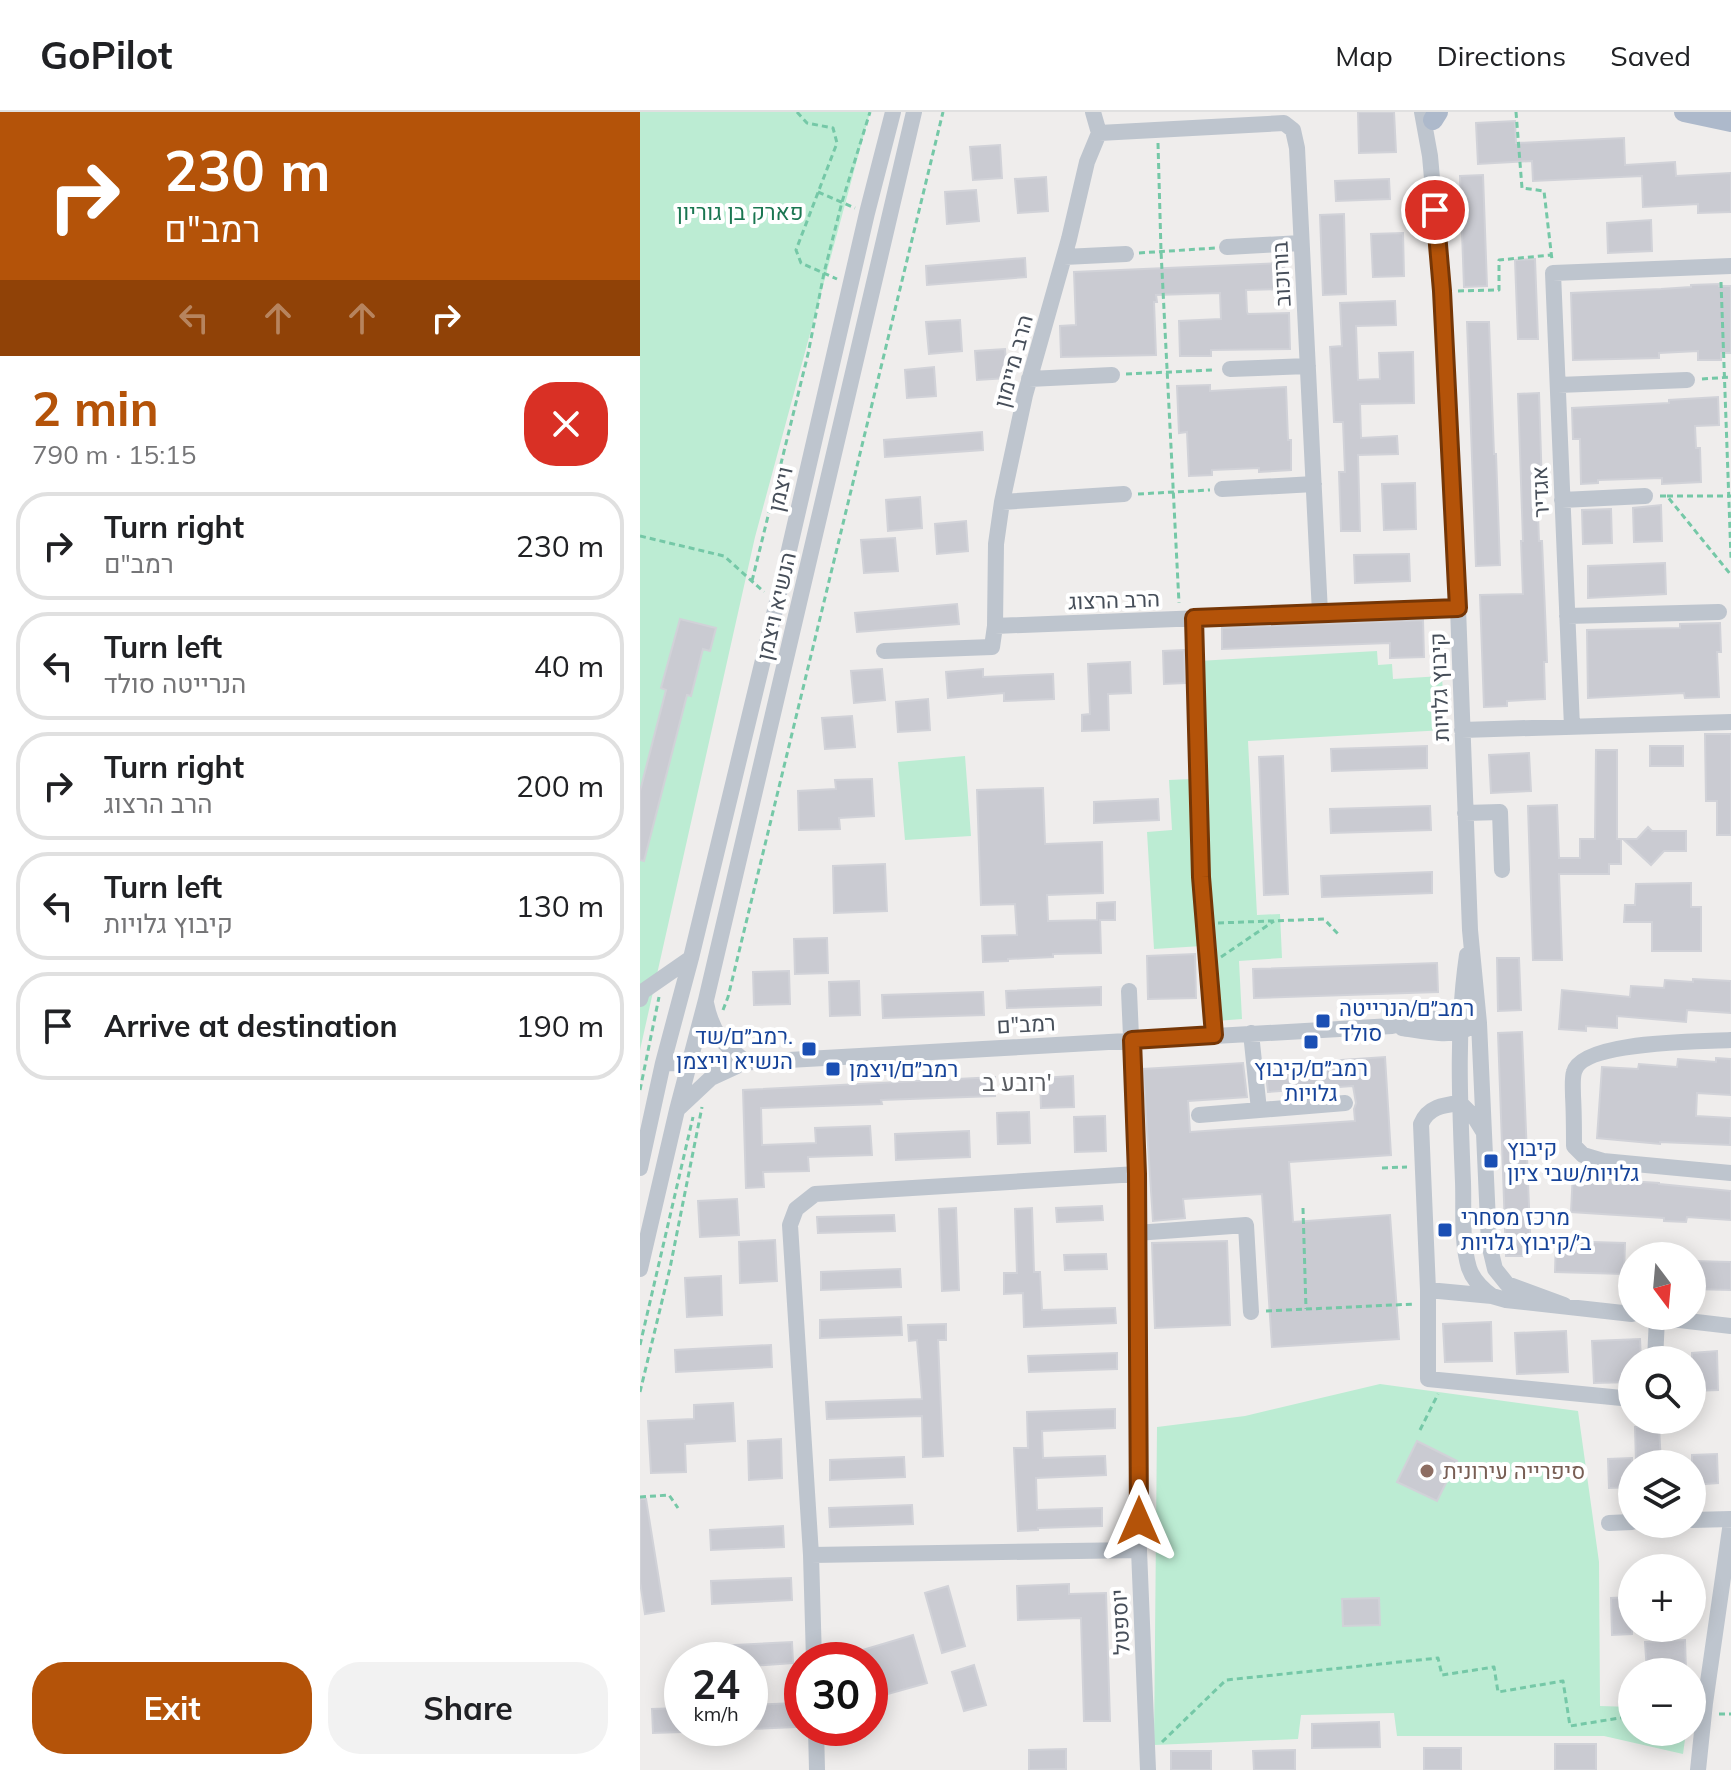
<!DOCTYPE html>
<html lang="en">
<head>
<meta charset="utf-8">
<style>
  :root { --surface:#fff; --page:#f2f2f2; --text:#202124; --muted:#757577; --line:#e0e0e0; --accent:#b45309 }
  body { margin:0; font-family:Mulish,Heebo,sans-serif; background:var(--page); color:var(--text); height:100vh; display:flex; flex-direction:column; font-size:30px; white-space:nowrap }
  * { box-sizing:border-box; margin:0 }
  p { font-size:26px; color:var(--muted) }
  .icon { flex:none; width:44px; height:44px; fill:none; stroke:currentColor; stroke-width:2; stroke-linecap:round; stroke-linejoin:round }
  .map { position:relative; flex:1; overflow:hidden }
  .sheet { display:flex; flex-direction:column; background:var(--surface); width:640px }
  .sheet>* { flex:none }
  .guide { background:#b45309; color:#fff; overflow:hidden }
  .needle { width:52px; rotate:164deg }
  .tools { position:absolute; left:978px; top:1130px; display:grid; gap:16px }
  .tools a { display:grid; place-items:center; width:88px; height:88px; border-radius:50%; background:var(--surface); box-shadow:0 4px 20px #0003; font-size:40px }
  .speed { position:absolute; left:24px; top:1530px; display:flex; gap:16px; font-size:40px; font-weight:700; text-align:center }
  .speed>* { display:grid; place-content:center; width:104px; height:104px; border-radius:50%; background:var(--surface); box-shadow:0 4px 20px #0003; line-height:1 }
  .speed small { font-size:20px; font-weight:400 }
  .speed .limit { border:12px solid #d22; background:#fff; color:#111 }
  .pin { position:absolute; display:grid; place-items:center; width:68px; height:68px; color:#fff; margin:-34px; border:4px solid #fff; border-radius:50%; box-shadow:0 2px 8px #0007 }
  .me { position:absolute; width:88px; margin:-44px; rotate:0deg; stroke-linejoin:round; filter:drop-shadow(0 0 6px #0008) }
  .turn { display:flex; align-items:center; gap:28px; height:168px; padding:0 32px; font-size:36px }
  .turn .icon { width:104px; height:104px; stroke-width:2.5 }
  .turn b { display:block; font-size:56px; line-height:68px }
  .lanes { display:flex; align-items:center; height:76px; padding:0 32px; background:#0003; justify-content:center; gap:40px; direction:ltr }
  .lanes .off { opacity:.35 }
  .round { display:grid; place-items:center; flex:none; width:84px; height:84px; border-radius:32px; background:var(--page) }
  .head { display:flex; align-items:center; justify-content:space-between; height:136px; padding:0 32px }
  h1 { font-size:48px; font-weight:700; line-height:60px; color:var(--accent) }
  .primary-button { display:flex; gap:16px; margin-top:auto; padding:16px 32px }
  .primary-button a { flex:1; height:92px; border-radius:32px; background:var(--accent); color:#fff; font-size:32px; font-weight:700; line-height:92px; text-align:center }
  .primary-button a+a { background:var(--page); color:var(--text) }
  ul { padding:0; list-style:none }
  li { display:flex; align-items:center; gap:24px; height:108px; margin:0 16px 12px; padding:0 16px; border:4px solid var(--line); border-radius:32px }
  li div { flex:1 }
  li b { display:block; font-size:30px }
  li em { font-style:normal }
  header { display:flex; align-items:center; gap:48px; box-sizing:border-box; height:112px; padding:0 40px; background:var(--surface); border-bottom:2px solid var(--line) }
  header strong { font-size:38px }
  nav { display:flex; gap:44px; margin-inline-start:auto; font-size:28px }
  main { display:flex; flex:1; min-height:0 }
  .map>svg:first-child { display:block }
  .green { fill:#bcecd3 }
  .building { fill:#cacbd2; stroke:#d1d2d8; stroke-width:2 }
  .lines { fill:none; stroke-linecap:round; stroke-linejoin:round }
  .path { stroke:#75c8a7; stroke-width:3; stroke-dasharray:6 4; stroke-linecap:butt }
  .minor { stroke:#bec5ce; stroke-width:16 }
  .major { stroke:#adb9cb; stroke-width:20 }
  .route-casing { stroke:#753606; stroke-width:20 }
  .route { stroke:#b45309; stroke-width:14 }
  .transit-dot { fill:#1a4fb4; stroke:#fff; stroke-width:3 }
  .education-dot { fill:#8d6e63; stroke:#fff; stroke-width:3 }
  .labels { text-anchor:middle; stroke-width:8; stroke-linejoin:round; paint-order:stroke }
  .park-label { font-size:22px; fill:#1a7651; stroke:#fff }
  .street-label { font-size:22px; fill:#464e59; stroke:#fff }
  .transit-label { font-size:22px; fill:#164399; stroke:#fff; text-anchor:start }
  .education-label { font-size:22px; fill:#785e54; stroke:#fff; text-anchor:start }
  .neighbourhood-label { font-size:24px; fill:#595c61; stroke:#fff }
</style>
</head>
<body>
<header>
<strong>GoPilot</strong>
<nav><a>Map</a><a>Directions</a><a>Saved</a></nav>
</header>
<main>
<section class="sheet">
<div class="guide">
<div class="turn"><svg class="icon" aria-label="right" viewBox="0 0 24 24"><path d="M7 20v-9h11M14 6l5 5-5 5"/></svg><div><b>230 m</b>רמב&quot;ם</div></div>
<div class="lanes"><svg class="icon off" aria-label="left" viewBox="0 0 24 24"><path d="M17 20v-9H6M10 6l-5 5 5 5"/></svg><svg class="icon off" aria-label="ahead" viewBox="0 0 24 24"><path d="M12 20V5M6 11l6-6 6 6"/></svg><svg class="icon off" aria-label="ahead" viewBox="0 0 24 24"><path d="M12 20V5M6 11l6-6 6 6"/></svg><svg class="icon" aria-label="right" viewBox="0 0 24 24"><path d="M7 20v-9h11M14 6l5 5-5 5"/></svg></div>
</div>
<div class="head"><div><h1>2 min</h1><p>790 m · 15:15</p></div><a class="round" style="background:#d93025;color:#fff"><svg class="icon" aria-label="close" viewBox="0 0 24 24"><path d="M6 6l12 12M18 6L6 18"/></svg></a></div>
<ul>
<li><svg class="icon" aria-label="right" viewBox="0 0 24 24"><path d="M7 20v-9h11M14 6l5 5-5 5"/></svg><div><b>Turn right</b><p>רמב&quot;ם</p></div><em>230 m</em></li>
<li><svg class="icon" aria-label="left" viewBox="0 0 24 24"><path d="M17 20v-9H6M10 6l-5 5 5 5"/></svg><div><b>Turn left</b><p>הנרייטה סולד</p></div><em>40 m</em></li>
<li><svg class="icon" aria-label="right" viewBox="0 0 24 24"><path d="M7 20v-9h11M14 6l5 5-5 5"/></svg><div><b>Turn right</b><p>הרב הרצוג</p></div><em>200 m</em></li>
<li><svg class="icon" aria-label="left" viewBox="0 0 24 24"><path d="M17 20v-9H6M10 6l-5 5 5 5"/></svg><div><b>Turn left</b><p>קיבוץ גלויות</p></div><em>130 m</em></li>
<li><svg class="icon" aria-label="arrive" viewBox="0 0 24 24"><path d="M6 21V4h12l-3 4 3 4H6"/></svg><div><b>Arrive at destination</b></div><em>190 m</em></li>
</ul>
<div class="primary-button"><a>Exit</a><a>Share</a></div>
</section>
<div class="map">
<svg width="1091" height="1658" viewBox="0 0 1091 1658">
  <rect width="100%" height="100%" fill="#efedec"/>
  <path class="green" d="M0,0H230L115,425L0,938Z
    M737,539L738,553L752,552L753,567L802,564L805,618L608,629L617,803L640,802L642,846L599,849L602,907L576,909L558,549Z
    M325,644L331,724L265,728L258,650Z
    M552,667L562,834L514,837L507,720L532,718L529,668Z
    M740,1272L938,1299L959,1450L960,1594L992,1595V1620H1046L1043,1642L964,1624H757L754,1601L661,1603L658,1627L514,1633L517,1315L605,1304Z"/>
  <path class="building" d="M718,0H754L756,40L719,41Z
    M875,9L876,31L984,26L985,53L1035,50L1036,64L1091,61V100L1058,101V92L1003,95L1002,64L893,69L892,49L838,52L836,11Z
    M360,33L362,66L333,68L330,35Z
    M843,63L847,174L824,175L820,64Z
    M406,65L408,99L378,101L375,67Z
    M749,67L750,87L696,89L695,69Z
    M336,78L339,109L307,112L305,80Z
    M704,102L706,182L683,183L680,103Z
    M1011,108L1012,139L968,141L967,111Z
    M763,121L764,164L733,165L731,122Z
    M385,146L386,165L287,173L286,154Z
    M895,147L898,227H878L875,148Z
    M644,151L645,177L606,178L607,200L608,202L649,201L650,237L571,238V244H540L539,209L581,207L580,181L516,183L517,190H514L516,243L421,245L420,214L436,213L434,160Z
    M1079,172V174H1091V241H1081V248H1058V239L1019,241V246L933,248L931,181L1021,177L1051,175V173Z
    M755,189L756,213L716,214L718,268L740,267L739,241L773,240L774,291L720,292L721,326L757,324L758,342L718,343L720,419H701L699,360H705L703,310H694L690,235L702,234L700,191Z
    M320,208L322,239L289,242L286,210Z
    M827,210H849L854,342H856L860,453L836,454Z
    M365,237L367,266L337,268L335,239Z
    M294,255L296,284L267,286L265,258Z
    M570,273V279L646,275L648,328H651V358L619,360V356L572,358V363L549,364L547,320L539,321L537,274Z
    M899,281L902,376H897L899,429H902L906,523L907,550H904L905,587L867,589V594L844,595L840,483L883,482L881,429H883L878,282Z
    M1078,285L1079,313L1055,314L1056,336H1060L1061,370L1022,372V366L958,368V371L941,372L940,327H933L932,296L1029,291V288Z
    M342,320L343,338L245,345L244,328Z
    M775,371L776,417L744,418L742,372Z
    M280,385L282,416L248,419L246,388Z
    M1021,393L1022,429L994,430L993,396Z
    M971,397L972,431L943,432L942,398Z
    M326,409L328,439L297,442L295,412Z
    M255,426L258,459L224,461L221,428Z
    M769,442L770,469L715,471L714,443Z
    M1025,451L1026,482L948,486V454Z
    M317,492L319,512L217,520L215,501Z
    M40,507L76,516L70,539L63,537L51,584L47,583L4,749L0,748V679L26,578L21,576Z
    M783,508L784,545L750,546V531L582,537V516Z
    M1080,511L1081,540H1077L1079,585L1045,586L1044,581L948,586L947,518L1040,516V512Z
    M544,538L545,571L524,572L523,539Z
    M490,550L491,581L468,582L469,618L442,619V603L450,602L448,552Z
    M242,557L245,588L214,591L211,559Z
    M343,557V565L413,562L414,587L364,589V581L308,586L306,560Z
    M288,587L290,618L258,620L256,590Z
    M212,604L215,635L185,637L182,606Z
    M1065,622H1091V723H1077V689H1066Z
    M787,634V656L692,659L691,637Z
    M1010,634H1043V654H1010Z
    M956,638H977V727H981V752H969V762H919L922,848H893L888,694L917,693L919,746H940V727H955Z
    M889,641L891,679L851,681L849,643Z
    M643,644L648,782L624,783L619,645Z
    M232,667L234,704L199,706L200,717L159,718L158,679L196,677L195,668Z
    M403,676L405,732L462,730L463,781L407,783L408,809L457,808V791L475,790V808H460L461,841L413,842V845L368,847V849L343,850L342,824L377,823L375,792L341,793L337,678Z
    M518,687L519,708L454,711V690Z
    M790,694L791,718L691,721L690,697Z
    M1008,715L1012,719H1046V739H1024L1011,753L983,727H997Z
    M245,752L247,799L194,801L193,754Z
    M792,760V781L682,785L681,764Z
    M1051,771V795H1061V839H1012V810H984L985,793H995L996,772Z
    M187,826L188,861L155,862L154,827Z
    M555,842L556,886L508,887L507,844Z
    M857,846H879L881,898L858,899Z
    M797,851L798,880L614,886L613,857Z
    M149,859L150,892L114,893L113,860Z
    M1053,867L1091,869V901L1047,898L1046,910L977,904V916L946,914V919L919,917L922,878L990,885L991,874L1024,876L1025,868L1053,870Z
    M219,869L220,903L190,904L189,870Z
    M461,875V893L367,896L366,879Z
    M343,880L344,903L243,906L242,883Z
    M882,920L891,1144H866L858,921Z
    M745,945L751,1043L649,1050L653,1110L750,1103L759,1227L632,1235L622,1082L543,1087L545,1106L513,1109L503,957L603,951L607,985L548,989L550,1020L715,1009L714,997L716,991L713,974L628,980L625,953Z
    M1076,946L1091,947V983L1057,981L1056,1004L1091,1006L1090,1033L1020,1030V1032L957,1026L962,955L998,957L999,952L1037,955L1038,947L1076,950Z
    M433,964L434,995L401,996L400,966Z
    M355,965V984L241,988L242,992L121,996L122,1033L176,1031L175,1016L230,1014L232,1043L168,1045L169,1059L123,1060L124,1075L106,1076L103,978Z
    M389,1000L390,1031L358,1032L357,1001Z
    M465,1004L466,1039L435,1040L434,1005Z
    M329,1019L330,1045L256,1048L255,1022Z
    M933,1060L987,1065V1069L1019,1071V1072L1091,1079V1108L1047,1105L1046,1110L1024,1109V1106L931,1100Z
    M97,1087L99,1123L60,1125L58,1089Z
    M462,1094L463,1108L417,1110L416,1096Z
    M316,1096L319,1178L302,1179L299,1097Z
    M392,1096L394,1160H400L402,1198L475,1196L476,1211L384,1215L383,1181L364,1182V1161H377L375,1097Z
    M254,1103L255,1119L178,1121L177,1105Z
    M135,1128L137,1169L100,1171L99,1130Z
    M587,1129L590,1213L515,1216L512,1131Z
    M916,1129L985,1131L984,1162L915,1160Z
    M466,1142L467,1157L425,1158L424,1143Z
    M1052,1149L1091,1150V1178L1052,1177Z
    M260,1157L261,1175L181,1178V1160Z
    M81,1164L82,1203L47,1205L45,1166Z
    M261,1205L262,1223L180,1226V1208Z
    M851,1210L852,1249L805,1250L803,1212Z
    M306,1212V1228H298L303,1344L283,1345L282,1304L187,1307L186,1290L282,1287L277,1228L269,1229L268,1213Z
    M926,1219L928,1260L877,1262L875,1221Z
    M1000,1227L1001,1248H992V1270L954,1271L952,1229Z
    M131,1233L132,1255L36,1260L35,1238Z
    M1077,1239L1078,1278L1052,1279V1241Z
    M477,1241V1257L389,1260L388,1244Z
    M93,1291L95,1329L45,1332L46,1360L11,1361L8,1309L54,1307V1293Z
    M475,1297V1316L402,1319L403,1346L465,1344L466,1363L396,1366L397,1398L462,1396V1414L398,1416V1418L378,1419L374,1336H388L387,1300Z
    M1019,1314L1021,1352H996L995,1315Z
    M141,1327L142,1366L109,1368L108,1329Z
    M777,1329L817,1349L797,1389L757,1370Z
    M1077,1342L1078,1371L1052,1373V1343Z
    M264,1345L265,1365L190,1368V1348Z
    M992,1346V1375L969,1376L968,1347Z
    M0,1387H6L24,1499L5,1502L0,1470Z
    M272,1393L273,1412L190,1415L189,1396Z
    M143,1414L144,1435L71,1438L70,1418Z
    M151,1466L152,1488L72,1492L71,1469Z
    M429,1472V1482L466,1481L470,1609H444L441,1506L378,1508L377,1474Z
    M308,1474L325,1534L302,1541L285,1481Z
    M992,1485V1522L972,1523L971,1486Z
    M739,1486L740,1513L703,1514L702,1487Z
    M273,1523L287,1571L230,1587V1548H199V1545Z
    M1045,1528L1046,1560H1007L1005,1530Z
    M152,1530L153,1551L110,1554V1548H77L76,1534Z
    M334,1553L346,1593L324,1599L312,1560Z
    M155,1591L156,1615L110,1617V1593Z
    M42,1596V1620L13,1621L12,1597Z
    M739,1610L740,1635L672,1636V1612Z
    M915,1632H956V1658H915Z
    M784,1636H821V1658H784Z
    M426,1637V1657L389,1658V1638Z
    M655,1638V1658H614L613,1639Z
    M531,1639H571V1658H531Z"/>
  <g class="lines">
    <path class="path" d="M157,0L167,11L193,16L197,31L156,138L161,151L197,167
      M876,0L882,76L904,79L912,148
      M518,31L521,139L539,491
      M178,80L215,96
      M499,141L575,136
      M1081,170L1091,446
      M818,179L859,178V148L911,143
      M486,262L574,258
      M1062,267L1091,265
      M498,382L570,378
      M1020,384H1027L1091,463
      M1027,384H1091
      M0,424L84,444L124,480
      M112,469L168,242L184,161L202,90L230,0
      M578,811L684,807L699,823
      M581,845L634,809
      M83,898L88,885L303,0
      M0,978L19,885
      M742,1056L767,1055
      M663,1096L666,1197
      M626,1199L775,1192
      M0,1233L53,1005
      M0,1280L30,1156L62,995
      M780,1318L798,1282
      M0,1385L29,1383L38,1396
      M1079,1602H1091
      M522,1630L586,1568L798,1546L802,1563L854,1555L858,1580L923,1569L930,1614L992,1604"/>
    <path class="minor" d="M782,0L790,44L802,179L818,496L830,818L839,911L849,1132L855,1157L867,1172L924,1193
      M459,21L644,11L653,18L657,36L680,501
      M587,135L661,131
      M424,145L486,142
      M590,257L668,254
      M389,267L472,263
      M918,273L1047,268
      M582,377L674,372
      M922,388L1005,384
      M362,390L484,382
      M927,504L1079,500
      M554,506L561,765L574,923
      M355,514L356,432L362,390L385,283L429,127L447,50L459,21L453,0
      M244,539L352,535L355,514L818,496
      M932,615L913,161L1091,154
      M822,618L1091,610
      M825,701L860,700L862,758
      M827,843C816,918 820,994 823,1070C824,1097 821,1129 829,1156C833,1168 841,1176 852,1184
      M489,879L497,1062L499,1438L508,1658
      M0,887L2,880L51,846
      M66,891C72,921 83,932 106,950
      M762,916C783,919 810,926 829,916
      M611,921L619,998
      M1091,928C1062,930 942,928 934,960C932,967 933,977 933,984C934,1001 934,1017 934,1034L943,1043L963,1049L1091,1061
      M23,951L79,952L752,914L780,908L821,904L839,911
      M39,996L71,966L97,954
      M559,1003L705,991
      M843,1019L835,1006L820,991C803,993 788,995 781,1012L788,1178V1267L992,1287
      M0,1056L23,951L51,846L137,490L227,101L253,0
      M496,1121L606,1113L611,1200
      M0,1157L37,998L66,888L274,0
      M788,1178L852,1184L866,1188L992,1202
      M1005,1204L1091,1214
      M1015,1248L1017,1206
      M1052,1408L1091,1407
      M969,1411L992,1410
      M171,1443L499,1438
      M174,1548L171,1443L150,1113L156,1097L175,1082L497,1062
      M176,1616L177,1658
      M1058,1658L1065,1591L1091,1410"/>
    <path class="major" d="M1044,0L1091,10
      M793,8L798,0"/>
  </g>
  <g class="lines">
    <defs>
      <path id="route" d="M499,1409L497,1062L492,928L574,923L561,765L554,506L818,496L802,179L795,98"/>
    </defs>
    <use href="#route" class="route-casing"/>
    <use href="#route" class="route"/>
  </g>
  <g class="transit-dot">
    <rect x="675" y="901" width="16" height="16" rx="4"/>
    <rect x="663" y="922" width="16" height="16" rx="4"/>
    <rect x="161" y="929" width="16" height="16" rx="4"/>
    <rect x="185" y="949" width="16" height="16" rx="4"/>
    <rect x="843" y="1041" width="16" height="16" rx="4"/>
    <rect x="797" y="1110" width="16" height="16" rx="4"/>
  </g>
  <circle class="education-dot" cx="787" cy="1359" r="8"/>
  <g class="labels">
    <g class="park-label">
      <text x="100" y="108">פארק בן גוריון</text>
    </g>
    <g class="street-label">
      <text transform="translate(641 162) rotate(-93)" y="8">בורוכוב</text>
      <text transform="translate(373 249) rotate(-75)" y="8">הרב מיימון</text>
      <text transform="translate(140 377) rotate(-77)" y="8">ויצמן</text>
      <text transform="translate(900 380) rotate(-92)" y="8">אגדיר</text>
      <text transform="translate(474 488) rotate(-2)" y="8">הרב הרצוג</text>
      <text transform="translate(136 494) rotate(-77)" y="8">הנשיא ויצמן</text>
      <text transform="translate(799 575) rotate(-92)" y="8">קיבוץ גלויות</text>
      <text transform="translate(386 912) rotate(-3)" y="8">רמב"ם</text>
      <text transform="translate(480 1510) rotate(-93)" y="8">יוספטל</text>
    </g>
    <g class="transit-label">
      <text x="699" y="904">רמב״ם/הנרייטה<tspan x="699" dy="25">סולד</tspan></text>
      <text x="153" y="932" text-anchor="end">רמב״ם/שד.<tspan x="153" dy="25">הנשיא וייצמן</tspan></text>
      <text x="671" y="964" text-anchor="middle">רמב״ם/קיבוץ<tspan x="671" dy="25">גלויות</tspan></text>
      <text x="209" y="965">רמב״ם/ויצמן</text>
      <text x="867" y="1044">קיבוץ<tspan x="867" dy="25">גלויות/שבי ציון</tspan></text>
      <text x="821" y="1113">מרכז מסחרי<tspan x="821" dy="25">ב׳/קיבוץ גלויות</tspan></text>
    </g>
    <g class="education-label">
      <text x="803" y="1367">סיפרייה עירונית</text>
    </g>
    <g class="neighbourhood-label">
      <text x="377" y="979">רובע ב'</text>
    </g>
  </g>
</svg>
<div class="tools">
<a><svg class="needle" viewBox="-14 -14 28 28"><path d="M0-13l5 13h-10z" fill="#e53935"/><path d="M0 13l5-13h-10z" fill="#757577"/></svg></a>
<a><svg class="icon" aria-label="search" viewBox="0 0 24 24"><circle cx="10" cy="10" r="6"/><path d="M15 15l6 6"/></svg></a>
<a><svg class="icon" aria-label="layers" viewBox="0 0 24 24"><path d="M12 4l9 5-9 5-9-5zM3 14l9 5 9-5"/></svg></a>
<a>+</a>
<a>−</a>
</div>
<div class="speed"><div>24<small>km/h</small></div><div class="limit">30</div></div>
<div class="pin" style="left:795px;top:98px;background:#d93025"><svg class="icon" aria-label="arrive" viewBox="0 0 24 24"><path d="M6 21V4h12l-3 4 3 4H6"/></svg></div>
<svg class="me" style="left:499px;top:1409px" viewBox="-20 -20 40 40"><path d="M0-17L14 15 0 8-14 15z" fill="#b45309" stroke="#fff" stroke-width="4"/></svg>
</div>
</main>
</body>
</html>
